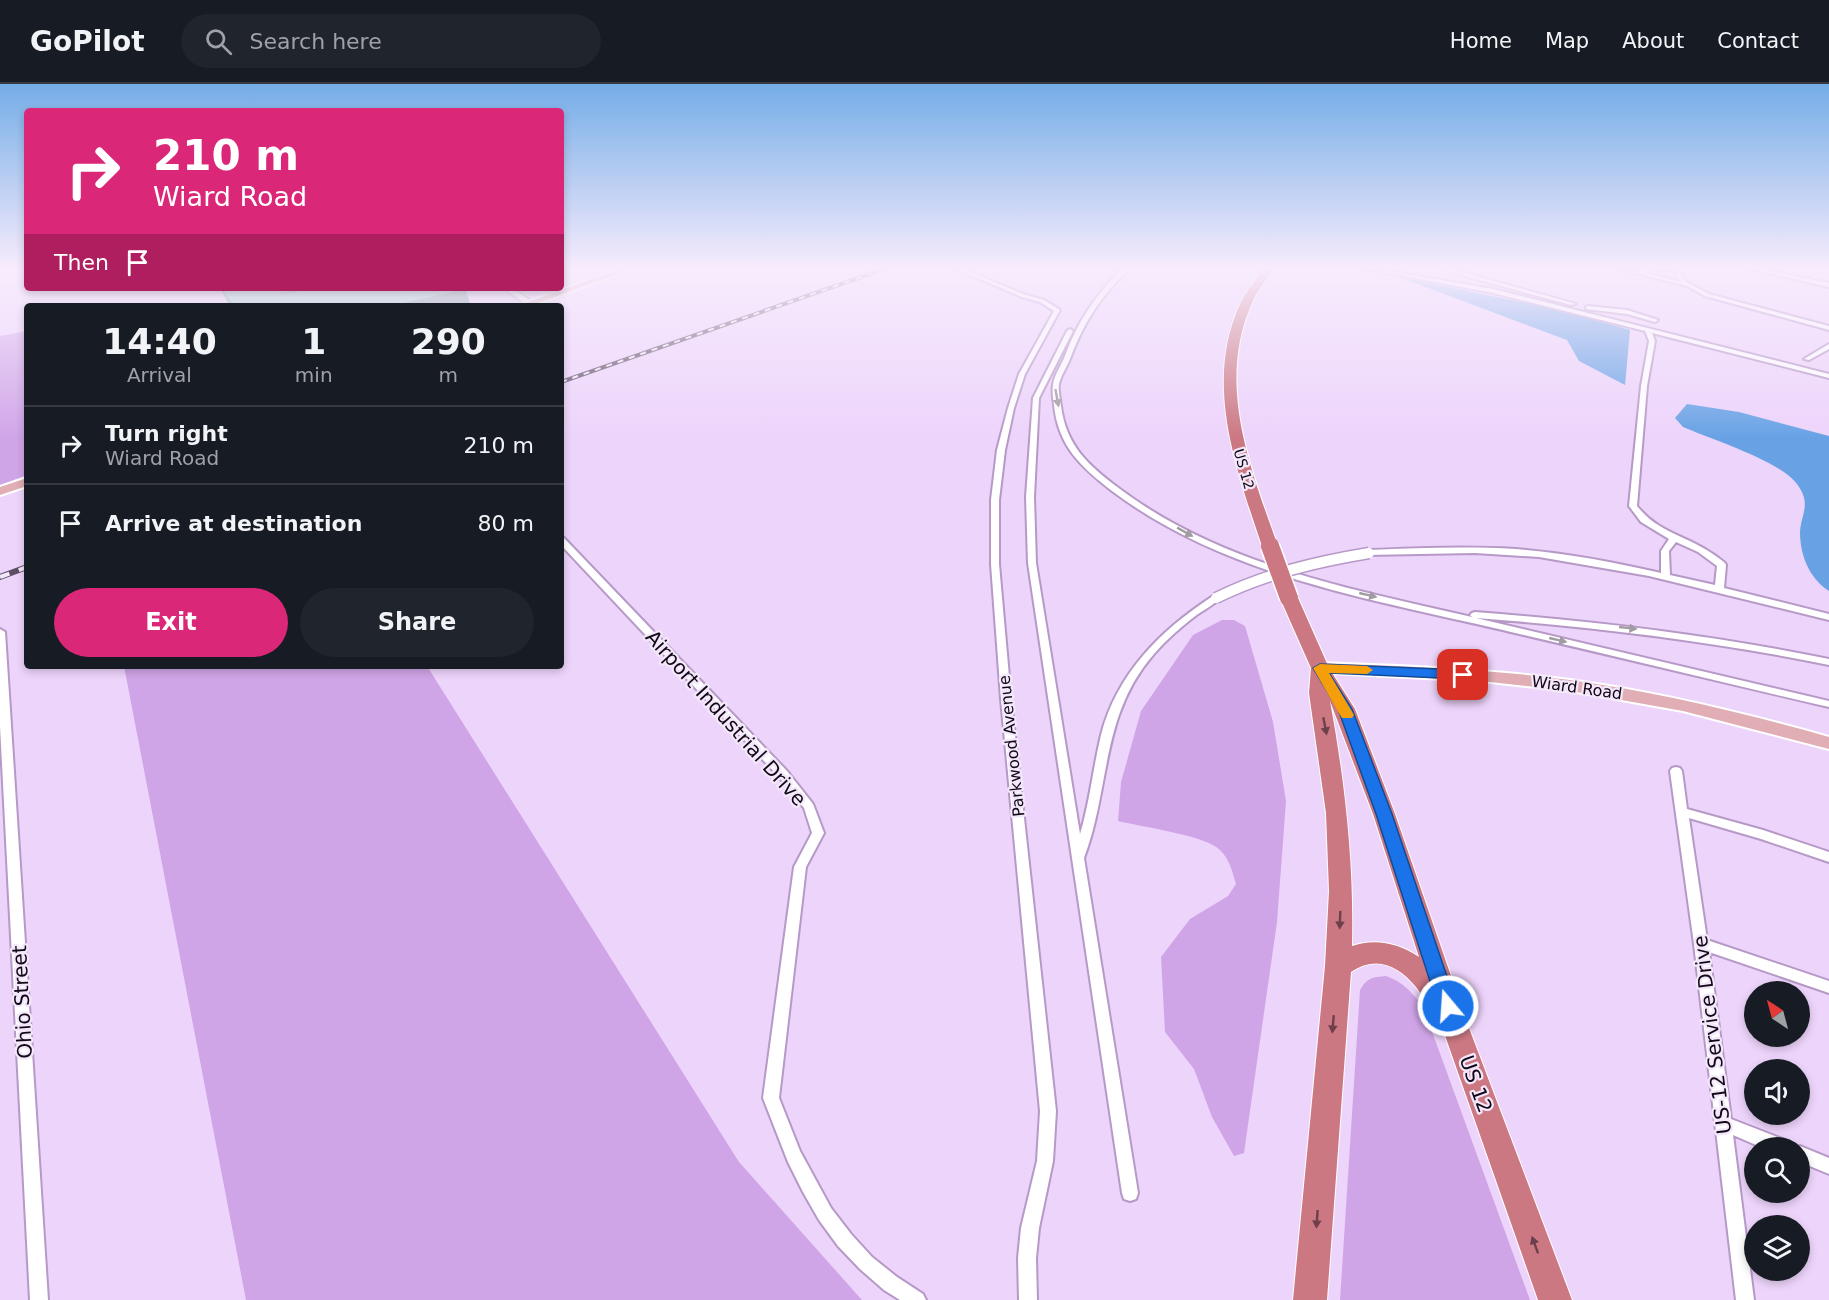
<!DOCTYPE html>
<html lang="en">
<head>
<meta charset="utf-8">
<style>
  :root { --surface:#171b24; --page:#20242c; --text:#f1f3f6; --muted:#9ea1a6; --line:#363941; --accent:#db2777 }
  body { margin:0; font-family:"DejaVu Sans",sans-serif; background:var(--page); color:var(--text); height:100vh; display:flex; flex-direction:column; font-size:22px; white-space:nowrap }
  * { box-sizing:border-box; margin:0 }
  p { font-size:20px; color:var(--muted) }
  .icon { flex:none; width:33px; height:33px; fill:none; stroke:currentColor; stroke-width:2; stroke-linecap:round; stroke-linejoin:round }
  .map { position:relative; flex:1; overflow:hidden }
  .panel { position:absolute; left:24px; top:219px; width:540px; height:366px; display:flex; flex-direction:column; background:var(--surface); border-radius:6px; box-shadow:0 3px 9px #0003 }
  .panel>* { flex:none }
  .top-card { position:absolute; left:24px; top:24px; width:540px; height:183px; border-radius:6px; box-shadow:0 3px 9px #0003; background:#db2777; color:#fff; overflow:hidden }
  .needle { width:39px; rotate:324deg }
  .tools { position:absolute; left:1744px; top:897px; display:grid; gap:12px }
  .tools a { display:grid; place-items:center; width:66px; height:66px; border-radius:50%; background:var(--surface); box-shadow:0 3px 9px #0003; font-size:30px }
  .pin { position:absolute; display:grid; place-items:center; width:51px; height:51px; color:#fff; margin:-26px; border-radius:12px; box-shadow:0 3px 9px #0006 }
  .me { position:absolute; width:66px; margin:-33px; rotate:342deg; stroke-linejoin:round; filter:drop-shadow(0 0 4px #0008) }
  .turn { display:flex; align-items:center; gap:21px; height:126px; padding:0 30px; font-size:27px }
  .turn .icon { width:78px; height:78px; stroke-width:2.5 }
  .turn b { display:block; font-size:42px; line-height:51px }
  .then { display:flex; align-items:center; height:57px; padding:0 30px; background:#0003; gap:12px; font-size:22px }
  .eta { display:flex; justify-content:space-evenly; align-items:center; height:102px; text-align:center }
  .eta b { font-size:36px; font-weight:700; line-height:42px }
  .cta { display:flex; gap:12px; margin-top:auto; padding:12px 30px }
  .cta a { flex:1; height:69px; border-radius:36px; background:var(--accent); color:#fff; font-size:24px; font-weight:700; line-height:69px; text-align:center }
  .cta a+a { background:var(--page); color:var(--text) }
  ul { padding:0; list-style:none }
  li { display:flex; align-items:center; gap:18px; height:78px; padding:0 30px; border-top:2px solid var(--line) }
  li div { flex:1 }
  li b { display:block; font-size:22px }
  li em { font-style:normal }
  header { display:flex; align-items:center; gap:36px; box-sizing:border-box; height:84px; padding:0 30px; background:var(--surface); border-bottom:2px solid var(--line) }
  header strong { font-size:28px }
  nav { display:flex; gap:33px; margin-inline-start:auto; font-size:21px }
  .search { width:420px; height:54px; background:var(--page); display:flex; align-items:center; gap:15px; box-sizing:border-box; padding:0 21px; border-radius:33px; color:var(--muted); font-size:22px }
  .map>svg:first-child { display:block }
  .green { fill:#d0a5e8 }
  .water { fill:#68a2e5 }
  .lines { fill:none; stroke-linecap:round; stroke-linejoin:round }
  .street-casing { stroke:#b699c7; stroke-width:4 }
  .secondary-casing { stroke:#b699c7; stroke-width:3 }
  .primary-casing { stroke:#fff; stroke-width:4 }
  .highway-casing { stroke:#fff; stroke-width:2 }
  .street { fill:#fff; fill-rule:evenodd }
  .secondary { fill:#fff; fill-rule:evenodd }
  .primary { fill:#e0aeb4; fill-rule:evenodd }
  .highway { fill:#cb7882; fill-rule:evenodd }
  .rail-far1-casing { stroke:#5d4e65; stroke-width:4 }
  .rail-casing { stroke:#5d4e65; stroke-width:6 }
  .rail-far1 { stroke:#f3e7fa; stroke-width:2; stroke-dasharray:6; stroke-linecap:butt }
  .rail { stroke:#f3e7fa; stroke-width:4; stroke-dasharray:10; stroke-linecap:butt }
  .street-bridge-casing { stroke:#b699c7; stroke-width:13; stroke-linecap:butt }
  .highway-bridge-casing { stroke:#fff; stroke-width:21; stroke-linecap:butt }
  .street-bridge { stroke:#fff; stroke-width:10 }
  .highway-bridge { stroke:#cb7882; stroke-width:18 }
  .wall { fill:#6faeab }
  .shaded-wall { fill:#5a8d8b }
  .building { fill:#81cac7; stroke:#5a8d8b; stroke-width:1.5 }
  .oneway { fill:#a09ca2 }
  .oneway2 { fill:#6e404c }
  .route { fill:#1a73e8; stroke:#114b97; stroke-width:1.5 }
  .slow { fill:#f59e0b }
  .labels { text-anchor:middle; stroke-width:4.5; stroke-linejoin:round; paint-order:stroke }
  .far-street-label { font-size:14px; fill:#110716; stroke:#f3e7fa }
  .street-label { font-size:16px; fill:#110716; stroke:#f3e7fa }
  .near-street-label { font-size:20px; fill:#110716; stroke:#f3e7fa }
</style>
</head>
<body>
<header>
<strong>GoPilot</strong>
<div class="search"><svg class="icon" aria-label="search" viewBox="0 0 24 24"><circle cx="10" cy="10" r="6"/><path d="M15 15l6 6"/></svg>Search here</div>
<nav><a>Home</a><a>Map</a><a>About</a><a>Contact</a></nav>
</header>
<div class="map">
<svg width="1829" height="1216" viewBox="0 0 1829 1216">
  <rect width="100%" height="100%" fill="#edd4fb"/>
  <path class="green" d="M27,247V391L0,401V252Z
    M1222,536H1234L1245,542L1273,638L1286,717L1277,838L1244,1069L1234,1072L1212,1033L1194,985L1165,948L1161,873L1190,835L1228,812L1236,800C1232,787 1230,776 1220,766C1205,751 1141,743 1118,737L1121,698L1141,627L1193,551Z
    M124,582H427L739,1078L862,1216H246Z
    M1386,892C1403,898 1412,908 1423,923L1530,1216H1340L1360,906C1367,894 1372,893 1386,892Z"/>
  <path class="water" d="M1399,193L1551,224L1630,246L1625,301L1579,277L1567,256Z
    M1687,320L1739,328L1829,352V507C1809,494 1800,471 1800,448C1801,430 1812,420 1797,400C1780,377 1711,355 1683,343L1675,334Z"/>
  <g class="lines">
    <defs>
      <path id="street" d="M954,184H960L1026,211L1044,216L1060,226L1025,290L1014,324L1005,366L999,416V480L1011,615L1056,1027L1053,1077L1039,1144L1036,1174L1037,1216H1019L1018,1174L1021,1144L1037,1077L1040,1027L1001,615L991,480V416L997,366L1008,324L1019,290L1054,227L1040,218L1022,213Z
        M1123,184H1129C1100,215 1085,235 1070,275C1067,283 1061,291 1059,300C1058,307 1060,315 1061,322C1066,362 1089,382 1120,405C1221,481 1350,505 1472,533L1470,531L1472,529L1475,528C1594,537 1712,551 1829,575V581C1712,557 1595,543 1476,534L1829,617V623C1724,599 1620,573 1515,549C1377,516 1228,494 1112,407C1081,383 1058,362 1054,321C1053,315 1052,307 1053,301C1054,291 1061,282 1065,272C1077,238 1097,209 1123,184Z
        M1362,184H1372L1493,205L1829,290V294L1652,249L1655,257L1647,302L1637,422C1657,447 1680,450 1705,465C1712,469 1719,474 1725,479L1726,481L1724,504L1829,530V536L1649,492L1539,473L1475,469L1366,471V467L1369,466C1418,464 1467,462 1516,465C1565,469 1614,478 1661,489V467L1669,455L1641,438L1629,422L1641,302L1649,257L1645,247L1493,209ZM1676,458L1698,468L1717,482L1715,501L1670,491L1669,467Z
        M1447,184H1453L1458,187L1576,220L1571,221L1454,189Z
        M1617,184H1625L1640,188L1649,184H1677L1686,198L1709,210L1829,242V246L1705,212L1687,202ZM1654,186H1674L1681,198L1646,189Z
        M1747,184H1755L1829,199V203Z
        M1588,222L1627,226L1658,236L1655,238L1627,230L1586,225V223Z
        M1070,245L1073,247L1039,314L1034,413L1036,479L1080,750C1090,717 1093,684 1101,651C1117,589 1161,546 1213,512H1219L1221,514C1214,520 1206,525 1198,530C1182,542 1167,555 1154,570C1100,632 1111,702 1084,774L1138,1109L1136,1115L1130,1117L1124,1115L1122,1109L1028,479L1026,413L1033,314L1067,247Z
        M1829,260V265L1809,276L1804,275Z
        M561,453L564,454L787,687L813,720L824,749L806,783L779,1014L800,1067L831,1124L851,1150L872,1173L897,1193L923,1210L926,1216H900L884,1206L860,1185L838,1162L819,1136L803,1108L788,1078L763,1014L794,783L812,749L804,724L779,693L561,461Z
        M0,545L5,548L48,1216H30L0,642Z
        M1676,683L1680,684L1682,687L1687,725L1763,746L1829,768V778L1761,755L1689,734L1707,856L1829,897V909L1709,868L1731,1035L1790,1058L1792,1064H1763L1733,1051L1754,1216H1736L1694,860L1670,687L1672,684Z
        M1800,1062L1829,1074V1090L1800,1078V1064H1796Z"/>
      <path id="secondary" d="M503,204H512L534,219L527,221Z"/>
      <path id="primary" d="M623,184H634L530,222H517Z
        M27,394V402L0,411V403Z
        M1320,579C1404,582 1487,585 1570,596C1658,608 1744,629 1829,653V665L1683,627L1571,607L1481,597L1314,588L1312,584L1314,580Z"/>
      <path id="highway" d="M1264,184H1274C1267,195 1257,207 1252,219C1216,299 1250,384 1278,462L1270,467L1262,462C1236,384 1203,298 1241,218C1247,206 1257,195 1264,184Z
        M1289,509L1295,510L1298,514L1329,584L1355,625L1395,730L1469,944L1572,1216H1538L1435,923C1426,920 1422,911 1416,903C1398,881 1376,871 1351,888L1327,1216H1293L1325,882L1329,807L1326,729L1309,609L1311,584L1280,514L1283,510ZM1330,617L1373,730L1419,873C1399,859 1374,854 1352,862C1354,779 1345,699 1330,617Z"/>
    </defs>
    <use href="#street" class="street-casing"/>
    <use href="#secondary" class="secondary-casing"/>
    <use href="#primary" class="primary-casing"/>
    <use href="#highway" class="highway-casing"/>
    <use href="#street" class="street"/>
    <use href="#secondary" class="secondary"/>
    <use href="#primary" class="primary"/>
    <use href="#highway" class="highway"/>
    <defs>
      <path id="rail-far1" d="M1377,184H1380
        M561,298L887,184"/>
      <path id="rail" d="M0,493L27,483"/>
    </defs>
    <use href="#rail-far1" class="rail-far1-casing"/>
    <use href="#rail" class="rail-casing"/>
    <use href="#rail-far1" class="rail-far1"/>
    <use href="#rail" class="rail"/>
    <defs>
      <path id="street-bridge" d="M1216,514C1265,490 1315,478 1369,469"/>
      <path id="highway-bridge" d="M1270,462L1289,514"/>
    </defs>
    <use href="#street-bridge" class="street-bridge-casing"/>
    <use href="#highway-bridge" class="highway-bridge-casing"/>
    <use href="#street-bridge" class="street-bridge"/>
    <use href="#highway-bridge" class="highway-bridge"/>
  </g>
  <path class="wall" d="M221,205L283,209L470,220L461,222H229Z"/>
  <path class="shaded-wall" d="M466,206L470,220L461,222H407L406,219Z"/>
  <path class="building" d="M223,204H278L283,209L312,204H463L466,206L406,219L410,222H233L221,205Z"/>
  <defs><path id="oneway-solid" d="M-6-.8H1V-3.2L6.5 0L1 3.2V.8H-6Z" transform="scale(1.5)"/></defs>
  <g class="oneway">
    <use href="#oneway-solid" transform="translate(1057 314) rotate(80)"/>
    <use href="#oneway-solid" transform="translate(1185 448) rotate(29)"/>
    <use href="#oneway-solid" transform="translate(1368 511) rotate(13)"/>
    <use href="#oneway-solid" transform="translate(1628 544) rotate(6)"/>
    <use href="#oneway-solid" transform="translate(1558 556) rotate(13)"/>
  </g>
  <g class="oneway2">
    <use href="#oneway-solid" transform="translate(1325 642) rotate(79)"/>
    <use href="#oneway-solid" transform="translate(1340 836) rotate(92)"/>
    <use href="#oneway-solid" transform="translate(1333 940) rotate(95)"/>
    <use href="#oneway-solid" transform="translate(1317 1135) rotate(94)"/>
    <use href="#oneway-solid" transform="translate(1535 1161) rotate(-110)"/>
  </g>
  <linearGradient id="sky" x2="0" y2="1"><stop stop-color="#75ade7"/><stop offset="0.52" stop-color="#f7ecfd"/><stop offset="1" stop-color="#f7ecfd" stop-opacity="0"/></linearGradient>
  <rect width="1829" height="354" fill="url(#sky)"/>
  <path class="route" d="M1320,580L1463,586L1470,591L1463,595L1329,589L1352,625L1392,730L1457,922L1454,928L1448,931L1441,928L1438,922L1376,730L1338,625L1313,584Z"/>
  <path class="slow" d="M1320,580L1367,582L1373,586L1367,590L1329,589L1354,631L1352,634H1342L1340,631L1313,584Z"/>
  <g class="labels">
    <g class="far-street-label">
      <text transform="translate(1244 385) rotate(74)" y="5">US 12</text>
    </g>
    <g class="street-label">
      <text transform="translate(1577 603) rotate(8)" y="6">Wiard Road</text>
      <text transform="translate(1011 662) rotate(-96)" y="6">Parkwood Avenue</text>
    </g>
    <g class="near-street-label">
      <text transform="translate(726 634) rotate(48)" y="7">Airport Industrial Drive</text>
      <text transform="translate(22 918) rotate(-93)" y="7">Ohio Street</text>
      <text transform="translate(1712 951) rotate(-97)" y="7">US-12 Service Drive</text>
      <text transform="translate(1476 1000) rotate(70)" y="7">US 12</text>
    </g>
  </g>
</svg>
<div class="tools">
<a><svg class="needle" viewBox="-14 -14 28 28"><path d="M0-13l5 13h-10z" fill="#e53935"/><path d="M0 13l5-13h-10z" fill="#9ea1a6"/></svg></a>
<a><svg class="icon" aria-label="sound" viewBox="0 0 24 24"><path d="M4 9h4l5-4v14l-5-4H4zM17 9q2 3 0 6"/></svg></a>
<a><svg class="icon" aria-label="search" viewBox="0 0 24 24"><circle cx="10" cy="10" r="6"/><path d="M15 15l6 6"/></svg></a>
<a><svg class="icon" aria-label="layers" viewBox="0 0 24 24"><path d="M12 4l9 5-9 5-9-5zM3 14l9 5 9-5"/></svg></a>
</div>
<div class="pin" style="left:1463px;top:591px;background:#d93025"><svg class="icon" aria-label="arrive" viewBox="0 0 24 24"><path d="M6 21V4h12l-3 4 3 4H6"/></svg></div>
<svg class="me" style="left:1448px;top:922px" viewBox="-20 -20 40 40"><circle r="17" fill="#1a73e8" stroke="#fff" stroke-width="3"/><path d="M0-11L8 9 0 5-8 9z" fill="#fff"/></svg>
<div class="top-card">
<div class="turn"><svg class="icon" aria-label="right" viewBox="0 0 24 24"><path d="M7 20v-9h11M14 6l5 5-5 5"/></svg><div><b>210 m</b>Wiard Road</div></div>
<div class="then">Then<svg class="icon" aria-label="arrive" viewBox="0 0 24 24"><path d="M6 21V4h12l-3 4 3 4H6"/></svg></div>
</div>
<section class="panel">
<div class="eta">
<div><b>14:40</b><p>Arrival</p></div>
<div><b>1</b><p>min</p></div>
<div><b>290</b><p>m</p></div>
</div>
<ul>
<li><svg class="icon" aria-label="right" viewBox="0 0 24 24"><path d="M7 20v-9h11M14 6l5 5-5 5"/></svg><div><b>Turn right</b><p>Wiard Road</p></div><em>210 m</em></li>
<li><svg class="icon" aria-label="arrive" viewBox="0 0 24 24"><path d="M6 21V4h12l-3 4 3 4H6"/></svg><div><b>Arrive at destination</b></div><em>80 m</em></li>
</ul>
<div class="cta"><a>Exit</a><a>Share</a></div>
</section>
</div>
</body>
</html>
